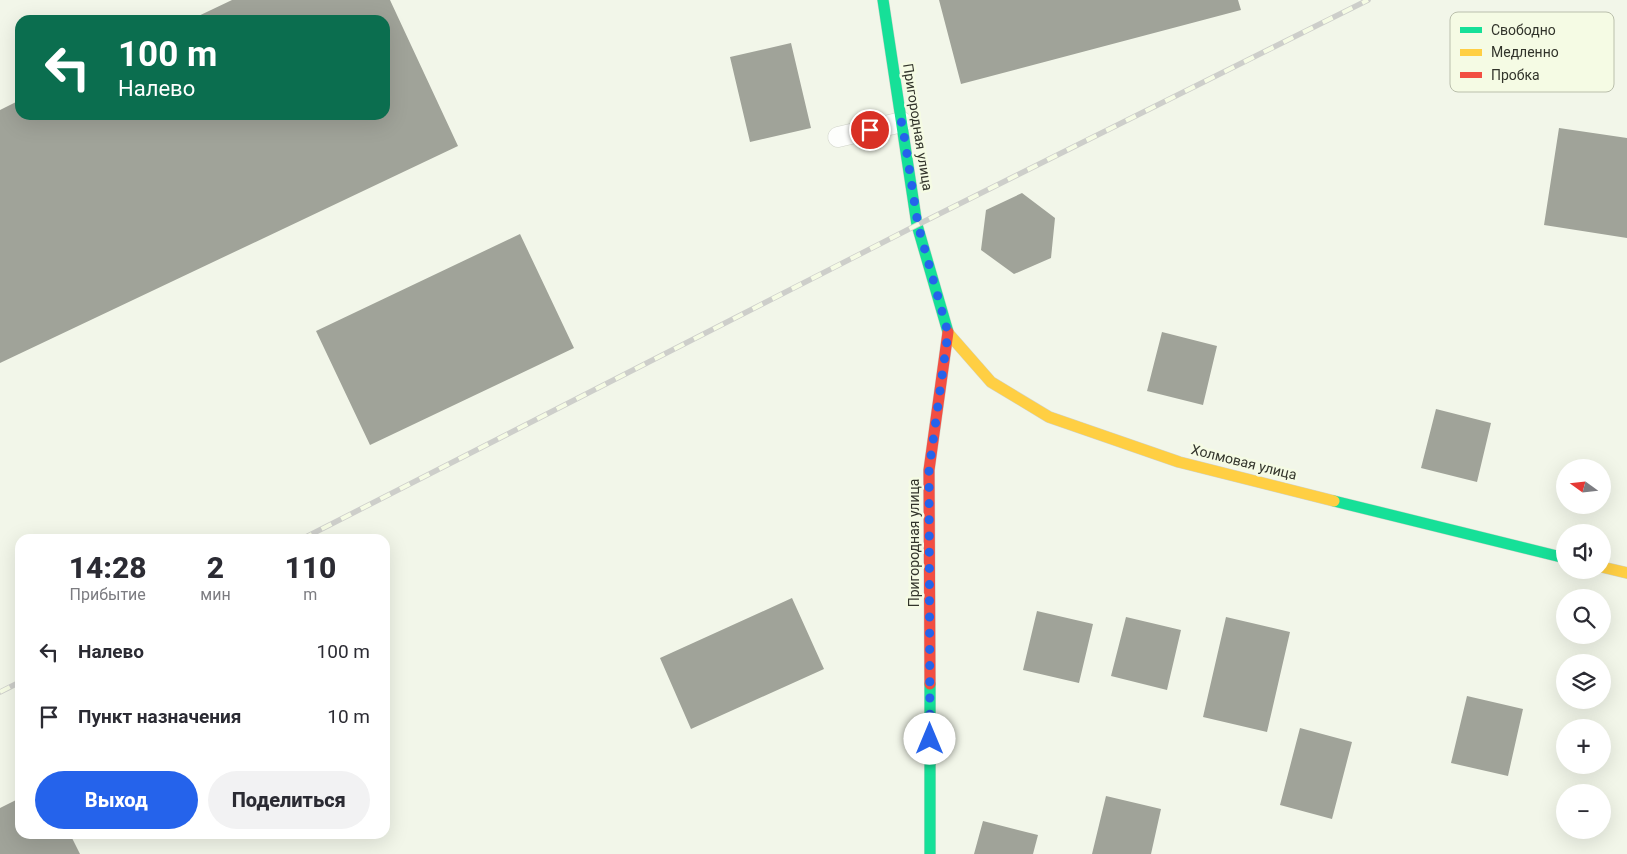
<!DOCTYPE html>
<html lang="ru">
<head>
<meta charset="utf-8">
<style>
  :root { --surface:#fff; --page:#f2f2f3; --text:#2b2b33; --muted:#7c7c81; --accent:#2563eb }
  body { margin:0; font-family:Roboto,sans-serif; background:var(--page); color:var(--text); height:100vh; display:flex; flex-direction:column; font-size:19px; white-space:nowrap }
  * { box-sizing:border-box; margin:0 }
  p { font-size:16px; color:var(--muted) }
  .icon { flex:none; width:28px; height:28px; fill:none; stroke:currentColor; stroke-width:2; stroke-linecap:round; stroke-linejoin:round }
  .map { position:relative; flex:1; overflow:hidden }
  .side { position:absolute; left:15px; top:534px; width:375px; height:305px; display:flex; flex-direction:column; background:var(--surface); border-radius:15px; box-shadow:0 5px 20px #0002 }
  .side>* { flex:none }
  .hud { position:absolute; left:15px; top:15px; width:375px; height:105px; border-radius:15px; box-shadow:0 5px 20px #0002; background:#0b6e4f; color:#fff; overflow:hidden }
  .needle { width:32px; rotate:285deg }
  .tools { position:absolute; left:1556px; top:459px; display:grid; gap:10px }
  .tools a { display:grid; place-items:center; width:55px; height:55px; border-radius:50%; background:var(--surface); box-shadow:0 5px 20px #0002; font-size:25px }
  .pin { position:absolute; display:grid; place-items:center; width:42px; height:42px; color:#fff; margin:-21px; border:2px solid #fff; border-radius:50%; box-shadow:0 1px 5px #0007 }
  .me { position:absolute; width:55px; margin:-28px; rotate:0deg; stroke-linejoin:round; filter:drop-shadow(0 0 4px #0008) }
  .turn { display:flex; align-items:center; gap:18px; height:105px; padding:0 20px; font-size:22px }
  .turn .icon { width:65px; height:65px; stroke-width:2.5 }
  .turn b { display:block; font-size:35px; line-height:42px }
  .eta { display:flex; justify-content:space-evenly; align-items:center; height:85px; text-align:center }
  .eta b { font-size:30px; font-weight:800; line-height:35px }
  .button { display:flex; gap:10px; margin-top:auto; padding:10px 20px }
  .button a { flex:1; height:58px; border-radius:30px; background:var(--accent); color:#fff; font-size:20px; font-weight:800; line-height:58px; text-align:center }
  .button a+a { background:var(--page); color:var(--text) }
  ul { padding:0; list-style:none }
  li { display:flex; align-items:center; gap:15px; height:65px; padding:0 20px }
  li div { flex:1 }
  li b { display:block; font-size:19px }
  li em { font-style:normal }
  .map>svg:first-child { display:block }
  .building { fill:#a0a399 }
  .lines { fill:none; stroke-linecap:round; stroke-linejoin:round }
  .lane-casing { stroke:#d0d3c9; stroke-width:21 }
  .fast-casing { stroke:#d0d3c9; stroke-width:12 }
  .slow-casing { stroke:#d0d3c9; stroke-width:12 }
  .jam-casing { stroke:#d0d3c9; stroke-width:12 }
  .lane { stroke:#fdfefc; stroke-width:20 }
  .fast { stroke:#16e098; stroke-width:11 }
  .slow { stroke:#ffcf43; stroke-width:11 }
  .jam { stroke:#f24e42; stroke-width:11 }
  .rail-casing { stroke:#cdceca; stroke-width:5.5 }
  .rail { stroke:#f5fbe4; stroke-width:4; stroke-dasharray:11; stroke-linecap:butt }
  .route { stroke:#2563eb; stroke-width:9; stroke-dasharray:0 16.2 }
  .labels { text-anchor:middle; stroke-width:5; stroke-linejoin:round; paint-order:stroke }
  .street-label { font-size:14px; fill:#32342b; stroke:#f5fbe4 }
  .key { fill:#f5fbe4; stroke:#babfac; stroke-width:1 }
  .key-label { font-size:14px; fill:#32342b }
</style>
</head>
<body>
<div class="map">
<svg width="1627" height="854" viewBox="0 0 1627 854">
  <rect width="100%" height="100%" fill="#f2f6e9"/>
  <path class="building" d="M232,0H390L458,146L0,363V110L20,100V115H385V20H190Z
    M939,0H1238L1241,10L961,84Z
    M791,43L811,128L750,142L730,57Z
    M1559,128L1627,138V238L1544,225Z
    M1022,193L1055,218L1051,258L1014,274L981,250L986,210Z
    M520,234L574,348L370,445L316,331Z
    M1162,332L1217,346L1203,405L1147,391Z
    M1436,409L1491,423L1477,482L1421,468Z
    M792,598L824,669L691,729L660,658Z
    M1037,611L1093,624L1079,683L1023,670Z
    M1126,617L1181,630L1167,690L1111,676Z
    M1226,617L1290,632L1267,732L1203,717Z
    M1467,696L1523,709L1508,776L1451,763Z
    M1300,728L1352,742L1332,819L1280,805Z
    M1106,796L1161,809L1151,854H1092Z
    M20,798V834H70L80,854H0V808Z
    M983,821L1038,835L1033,854H974Z"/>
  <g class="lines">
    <defs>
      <path id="lane" d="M838,137L902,122"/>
      <path id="fast" d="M883,0L917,225L948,332
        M1334,501L1565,558
        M930,684V854"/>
      <path id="slow" d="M948,333L991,382L1049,417L1179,462L1334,501
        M1602,567L1627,573"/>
      <path id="jam" d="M930,684L929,470L948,332"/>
    </defs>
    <use href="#lane" class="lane-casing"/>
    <use href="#fast" class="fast-casing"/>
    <use href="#slow" class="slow-casing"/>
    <use href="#jam" class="jam-casing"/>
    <use href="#lane" class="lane"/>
    <use href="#fast" class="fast"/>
    <use href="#slow" class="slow"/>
    <use href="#jam" class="jam"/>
    <defs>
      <path id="rail" d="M302,539L917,225L1368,0
        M0,692L20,682"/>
    </defs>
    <use href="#rail" class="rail-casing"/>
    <use href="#rail" class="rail"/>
  </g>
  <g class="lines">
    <path class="route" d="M870,130L902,122L918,225L948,333L929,470L930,739"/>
  </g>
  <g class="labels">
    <g class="street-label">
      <text transform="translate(918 127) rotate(81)" y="5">Пригородная улица</text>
      <text transform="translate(1244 462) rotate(14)" y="5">Холмовая улица</text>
      <text transform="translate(914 543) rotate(-90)" y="5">Пригородная улица</text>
    </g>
  </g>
  <rect x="1450" y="12" width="164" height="80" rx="8" class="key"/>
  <rect x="1460" y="27" width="22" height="6" fill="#16e098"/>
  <rect x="1460" y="49" width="22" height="7" fill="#ffcf43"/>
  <rect x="1460" y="72" width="22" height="6" fill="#f24e42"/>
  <g class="key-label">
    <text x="1491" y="35">Свободно</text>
    <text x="1491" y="57">Медленно</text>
    <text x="1491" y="80">Пробка</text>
  </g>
</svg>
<div class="tools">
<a><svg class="needle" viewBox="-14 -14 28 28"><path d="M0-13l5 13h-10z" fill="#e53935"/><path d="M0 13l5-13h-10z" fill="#7c7c81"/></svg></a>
<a><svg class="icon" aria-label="sound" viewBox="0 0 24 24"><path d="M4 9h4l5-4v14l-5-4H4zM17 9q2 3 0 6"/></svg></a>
<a><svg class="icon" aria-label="search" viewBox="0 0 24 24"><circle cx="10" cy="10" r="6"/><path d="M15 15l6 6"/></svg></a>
<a><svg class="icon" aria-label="layers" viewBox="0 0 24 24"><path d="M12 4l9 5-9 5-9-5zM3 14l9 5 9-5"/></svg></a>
<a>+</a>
<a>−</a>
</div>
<div class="pin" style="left:870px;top:130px;background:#d93025"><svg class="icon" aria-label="arrive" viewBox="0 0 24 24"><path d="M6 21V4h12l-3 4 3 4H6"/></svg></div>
<svg class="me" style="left:930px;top:739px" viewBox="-20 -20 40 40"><circle r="19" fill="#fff"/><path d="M0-13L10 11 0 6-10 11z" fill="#2563eb"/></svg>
<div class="hud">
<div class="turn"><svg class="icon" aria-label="left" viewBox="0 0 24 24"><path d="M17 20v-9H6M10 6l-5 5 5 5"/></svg><div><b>100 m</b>Налево</div></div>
</div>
<section class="side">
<div class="eta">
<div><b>14:28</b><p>Прибытие</p></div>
<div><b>2</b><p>мин</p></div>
<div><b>110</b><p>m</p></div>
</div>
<ul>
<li><svg class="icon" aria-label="left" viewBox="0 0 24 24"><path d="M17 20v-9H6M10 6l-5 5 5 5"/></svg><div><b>Налево</b></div><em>100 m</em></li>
<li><svg class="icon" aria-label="arrive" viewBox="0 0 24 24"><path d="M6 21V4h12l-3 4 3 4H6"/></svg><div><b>Пункт назначения</b></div><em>10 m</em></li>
</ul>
<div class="button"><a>Выход</a><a>Поделиться</a></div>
</section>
</div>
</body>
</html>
